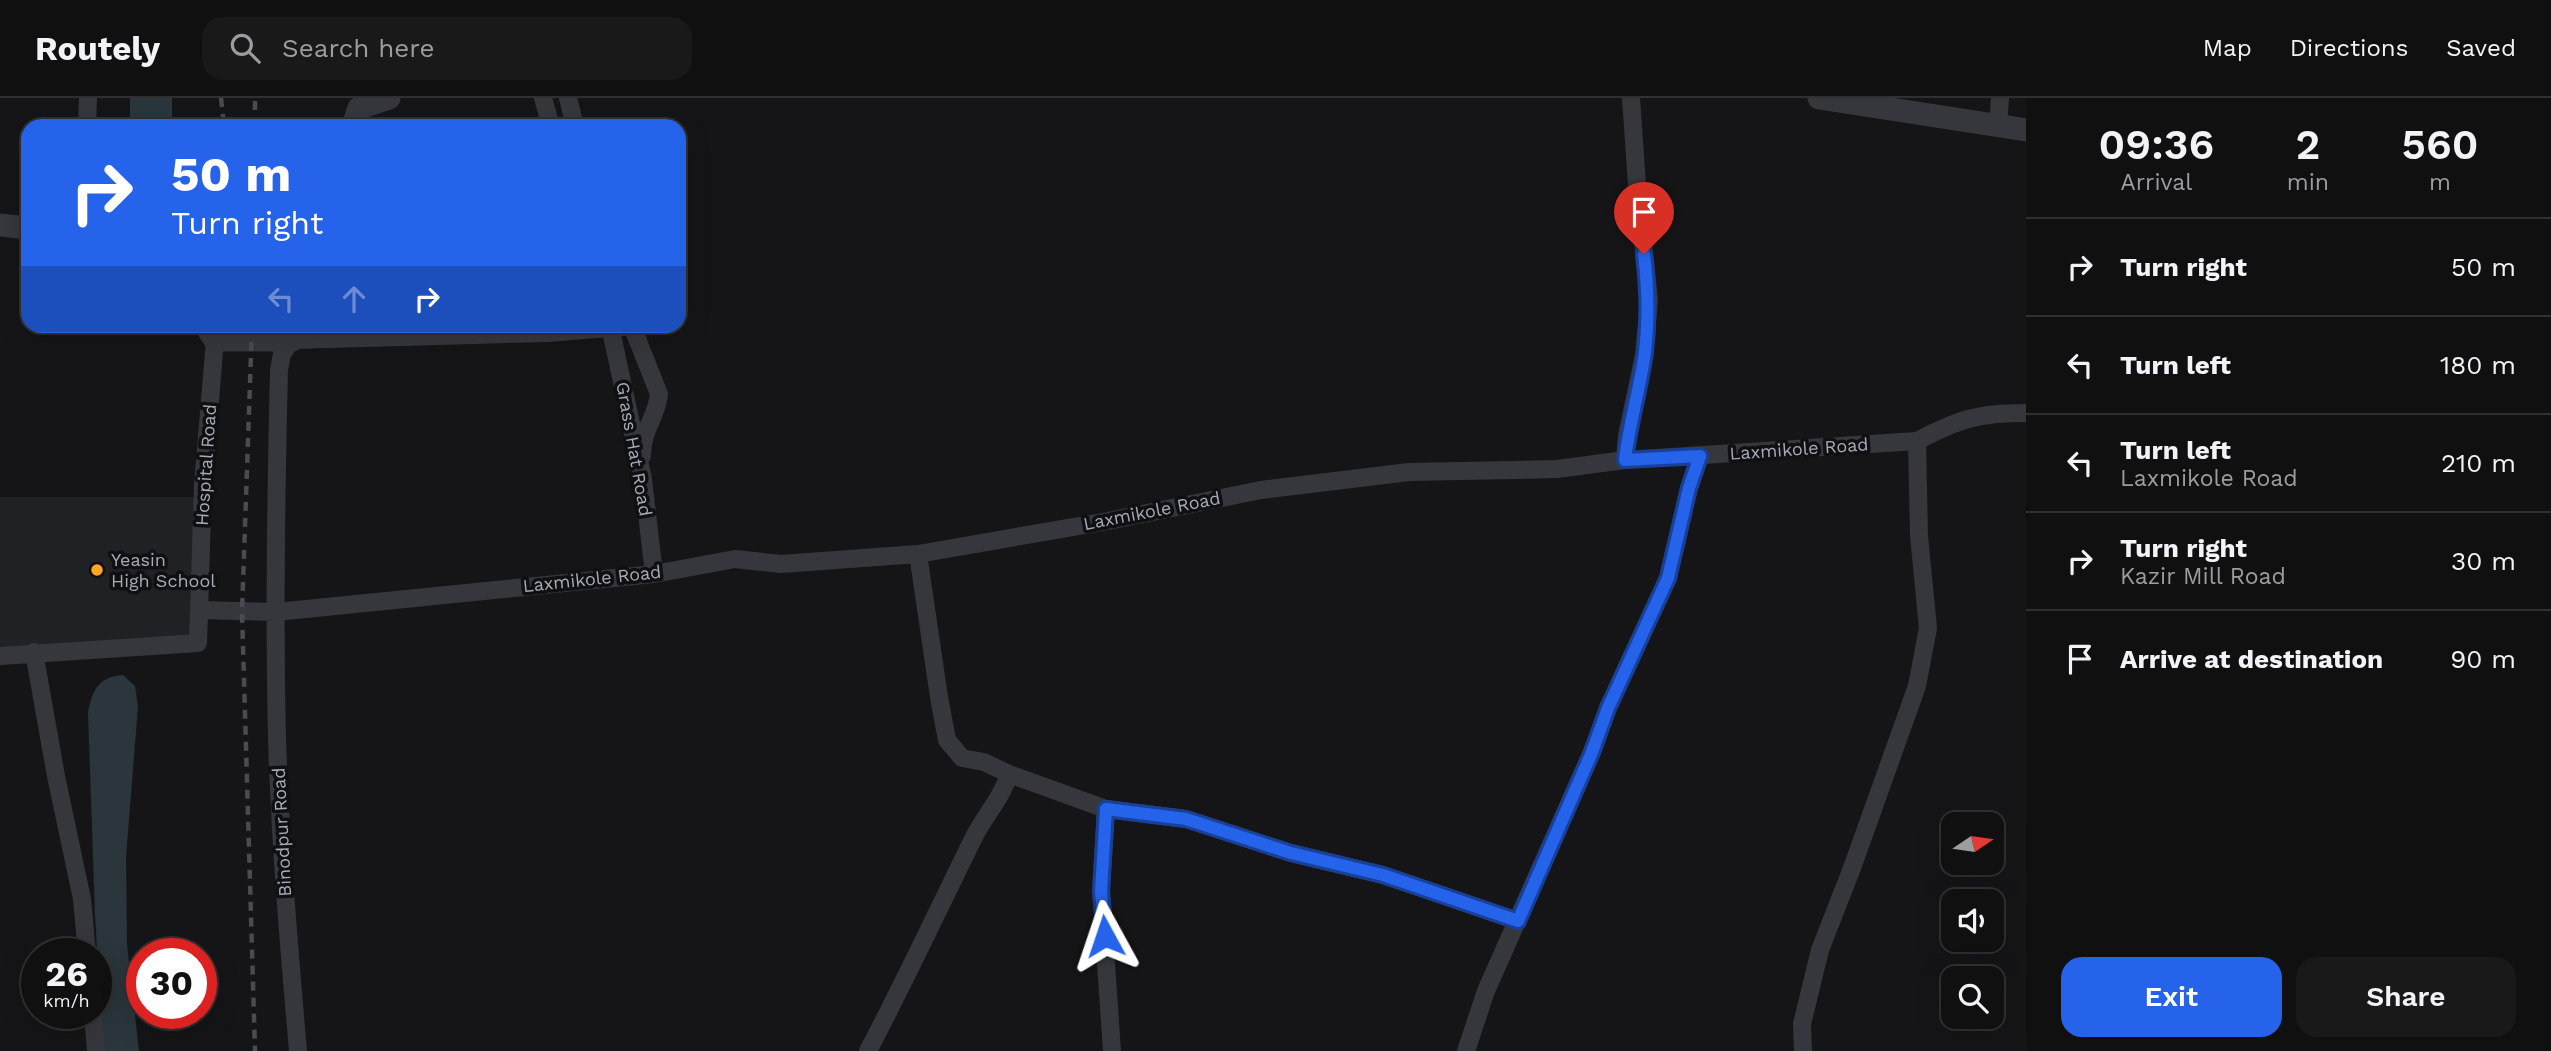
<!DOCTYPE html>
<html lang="en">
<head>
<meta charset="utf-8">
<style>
  :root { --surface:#101011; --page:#19191a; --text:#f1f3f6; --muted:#9c9d9f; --line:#303031; --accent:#2563eb }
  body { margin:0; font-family:"Work Sans",sans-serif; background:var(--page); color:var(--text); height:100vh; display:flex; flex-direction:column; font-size:26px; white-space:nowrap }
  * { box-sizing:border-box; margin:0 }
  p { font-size:23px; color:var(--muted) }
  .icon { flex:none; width:38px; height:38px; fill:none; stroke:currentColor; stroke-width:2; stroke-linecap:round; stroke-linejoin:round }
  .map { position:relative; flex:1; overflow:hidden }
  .side { display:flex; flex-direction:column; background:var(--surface); width:525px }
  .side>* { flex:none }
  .guide { position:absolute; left:21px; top:21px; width:665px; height:214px; border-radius:21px; box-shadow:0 7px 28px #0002,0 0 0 2px var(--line); background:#2563eb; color:#fff; overflow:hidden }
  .needle { width:46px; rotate:77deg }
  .tools { position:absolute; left:1941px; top:714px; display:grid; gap:14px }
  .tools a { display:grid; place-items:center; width:63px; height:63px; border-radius:14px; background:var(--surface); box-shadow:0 7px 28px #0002,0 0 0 2px var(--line); font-size:35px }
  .speed { position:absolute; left:21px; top:840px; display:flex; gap:14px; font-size:35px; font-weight:700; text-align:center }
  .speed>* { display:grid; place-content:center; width:91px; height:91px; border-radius:50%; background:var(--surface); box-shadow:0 7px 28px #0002,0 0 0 2px var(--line); line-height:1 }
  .speed small { font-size:18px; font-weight:400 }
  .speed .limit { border:10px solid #d22; background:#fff; color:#111 }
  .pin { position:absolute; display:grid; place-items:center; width:60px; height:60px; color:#fff; margin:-72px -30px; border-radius:50% 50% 50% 0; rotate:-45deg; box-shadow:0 0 7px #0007 }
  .pin .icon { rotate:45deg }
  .me { position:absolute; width:77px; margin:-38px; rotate:355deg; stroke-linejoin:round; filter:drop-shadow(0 0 5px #0008) }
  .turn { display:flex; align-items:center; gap:24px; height:147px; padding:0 35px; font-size:32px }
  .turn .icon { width:91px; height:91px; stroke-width:2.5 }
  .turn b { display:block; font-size:49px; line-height:60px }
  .lanes { display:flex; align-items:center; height:66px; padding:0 35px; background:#0003; justify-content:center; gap:35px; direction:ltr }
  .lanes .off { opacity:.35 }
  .eta { display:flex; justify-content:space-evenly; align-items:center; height:119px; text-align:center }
  .eta b { font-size:42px; font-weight:600; line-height:49px }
  .button { display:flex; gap:14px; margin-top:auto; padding:14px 35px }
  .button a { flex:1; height:80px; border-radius:21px; background:var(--accent); color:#fff; font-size:28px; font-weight:600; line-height:80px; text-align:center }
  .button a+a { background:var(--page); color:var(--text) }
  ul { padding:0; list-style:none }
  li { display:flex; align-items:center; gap:21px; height:98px; padding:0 35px; border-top:2px solid var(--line) }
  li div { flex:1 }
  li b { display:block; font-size:26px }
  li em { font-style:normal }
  header { display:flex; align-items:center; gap:42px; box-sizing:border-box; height:98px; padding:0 35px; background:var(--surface); border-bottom:2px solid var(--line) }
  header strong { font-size:33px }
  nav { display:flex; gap:38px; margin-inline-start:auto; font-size:24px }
  .search { width:490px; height:63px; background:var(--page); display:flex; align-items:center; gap:18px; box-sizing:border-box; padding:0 24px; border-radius:21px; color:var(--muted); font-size:26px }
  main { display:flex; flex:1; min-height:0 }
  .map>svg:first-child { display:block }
  .built { fill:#202124 }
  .water { fill:#2a353c }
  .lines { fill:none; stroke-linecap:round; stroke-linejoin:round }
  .minor { stroke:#35373c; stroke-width:18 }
  .tertiary { stroke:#35373c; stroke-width:23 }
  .rail { stroke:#484b51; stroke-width:4.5; stroke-dasharray:9 7; stroke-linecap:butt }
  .route-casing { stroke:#184099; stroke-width:18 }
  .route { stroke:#2563eb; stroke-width:12 }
  .poi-dot { fill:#ffa724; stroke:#101012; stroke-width:2.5 }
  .labels { text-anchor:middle; stroke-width:7; stroke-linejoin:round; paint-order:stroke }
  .street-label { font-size:18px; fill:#a5acb8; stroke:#101012 }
  .poi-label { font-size:18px; fill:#a5acb8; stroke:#101012; text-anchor:start }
</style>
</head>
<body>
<header>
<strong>Routely</strong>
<div class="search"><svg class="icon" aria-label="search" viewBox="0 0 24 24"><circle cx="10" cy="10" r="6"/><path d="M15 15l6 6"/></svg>Search here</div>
<nav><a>Map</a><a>Directions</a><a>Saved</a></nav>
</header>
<main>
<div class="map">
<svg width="2026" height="953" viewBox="0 0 2026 953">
  <rect width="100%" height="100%" fill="#151517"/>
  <path class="built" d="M0,399H198L192,544L0,555Z"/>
  <path class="water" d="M130,0H172V28H130Z
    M123,577L135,588L138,609L126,759L127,846L139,953H103L95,817L88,615C92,593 98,579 123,577Z"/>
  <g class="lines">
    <path class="minor" d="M543,0L551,28
      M568,0L575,28
      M87,28L88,0
      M1998,29L2000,0
      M610,228L643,381L654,476
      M632,228L659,296C657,319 642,331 642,358
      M1625,362L1627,337L1644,257L1649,202L1637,87L1631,0
      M199,512L276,514L654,476L735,461L781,466L918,456L1108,423L1261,392L1409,374L1557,371L1625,362L1917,343C1959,321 1978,315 2026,315
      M34,554L56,678L82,801L87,856
      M0,558L198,545L203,387L215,242
      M1009,676L1106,711L1186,721L1291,755L1383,777L1518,823
      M1106,711L1101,793L1112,953
      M93,915L96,953
      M298,953C289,849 280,744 277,639C274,517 276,394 279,272L282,256L292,242L549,235L632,228
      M868,953C905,883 938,812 973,741C984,718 1002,700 1009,676L984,664L962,660L947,642L939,599L918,456
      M1466,953L1486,893L1592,654L1608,610L1668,480L1689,390L1700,358
      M1803,953L1802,926L1820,852L1852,770L1917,588L1928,530L1919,438L1917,343"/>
    <path class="tertiary" d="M1819,0L2026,32
      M353,28L359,10L389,0
      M0,127L28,130
      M206,228L215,242H292L307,228"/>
    <path class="rail" d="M221,0L224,28
      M255,28V0
      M252,228L242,514L255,953"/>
  </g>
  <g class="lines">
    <defs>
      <path id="route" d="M1105,838L1101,793L1106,711L1186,721L1291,755L1383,777L1518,823L1592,654L1608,610L1668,480L1689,390L1700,358L1625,362C1629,326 1640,291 1645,254C1649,221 1648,190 1644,156"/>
    </defs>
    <use href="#route" class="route-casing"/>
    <use href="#route" class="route"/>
  </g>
  <circle class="poi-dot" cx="97" cy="472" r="7"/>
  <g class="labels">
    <g class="street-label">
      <text transform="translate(634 351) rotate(80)" y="6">Grass Hat Road</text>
      <text transform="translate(1799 351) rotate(-4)" y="6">Laxmikole Road</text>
      <text transform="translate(206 367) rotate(-86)" y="6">Hospital Road</text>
      <text transform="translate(1152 413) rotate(-11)" y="6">Laxmikole Road</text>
      <text transform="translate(592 481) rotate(-6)" y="6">Laxmikole Road</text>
      <text transform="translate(282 734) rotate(-93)" y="6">Binodpur Road</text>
    </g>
    <g class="poi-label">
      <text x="111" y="468">Yeasin<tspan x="111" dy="21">High School</tspan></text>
    </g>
  </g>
</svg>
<div class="tools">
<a><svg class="needle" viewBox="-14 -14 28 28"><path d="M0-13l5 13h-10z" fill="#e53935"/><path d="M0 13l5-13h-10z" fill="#9c9d9f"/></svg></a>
<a><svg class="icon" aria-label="sound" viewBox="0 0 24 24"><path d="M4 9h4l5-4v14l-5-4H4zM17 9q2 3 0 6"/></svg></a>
<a><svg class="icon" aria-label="search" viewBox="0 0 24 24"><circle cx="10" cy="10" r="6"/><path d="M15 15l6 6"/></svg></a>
</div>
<div class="speed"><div>26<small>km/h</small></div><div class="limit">30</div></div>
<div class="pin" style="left:1644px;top:156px;background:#d93025"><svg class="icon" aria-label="arrive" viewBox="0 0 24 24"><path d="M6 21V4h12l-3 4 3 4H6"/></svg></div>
<svg class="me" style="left:1105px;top:838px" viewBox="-20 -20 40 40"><path d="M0-17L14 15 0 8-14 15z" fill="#2563eb" stroke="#fff" stroke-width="4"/></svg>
<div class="guide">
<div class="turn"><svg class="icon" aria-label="right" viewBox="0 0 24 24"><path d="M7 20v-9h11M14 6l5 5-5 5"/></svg><div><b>50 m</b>Turn right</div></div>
<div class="lanes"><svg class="icon off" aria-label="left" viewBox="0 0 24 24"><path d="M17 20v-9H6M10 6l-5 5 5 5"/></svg><svg class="icon off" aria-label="ahead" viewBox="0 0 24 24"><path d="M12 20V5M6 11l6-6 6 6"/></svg><svg class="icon" aria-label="right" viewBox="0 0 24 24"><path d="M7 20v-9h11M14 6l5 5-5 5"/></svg></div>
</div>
</div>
<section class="side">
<div class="eta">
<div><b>09:36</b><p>Arrival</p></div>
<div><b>2</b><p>min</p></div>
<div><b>560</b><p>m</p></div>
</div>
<ul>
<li><svg class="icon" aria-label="right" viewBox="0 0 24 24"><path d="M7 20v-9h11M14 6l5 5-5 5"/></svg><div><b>Turn right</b></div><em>50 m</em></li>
<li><svg class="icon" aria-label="left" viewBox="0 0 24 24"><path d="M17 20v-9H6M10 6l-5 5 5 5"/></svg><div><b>Turn left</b></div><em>180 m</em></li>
<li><svg class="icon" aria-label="left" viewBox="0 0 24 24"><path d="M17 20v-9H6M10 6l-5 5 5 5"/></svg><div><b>Turn left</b><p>Laxmikole Road</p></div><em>210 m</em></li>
<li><svg class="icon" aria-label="right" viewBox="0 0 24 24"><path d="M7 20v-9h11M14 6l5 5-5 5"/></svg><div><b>Turn right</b><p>Kazir Mill Road</p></div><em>30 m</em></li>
<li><svg class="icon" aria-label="arrive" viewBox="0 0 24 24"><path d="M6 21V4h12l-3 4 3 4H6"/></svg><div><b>Arrive at destination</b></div><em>90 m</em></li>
</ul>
<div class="button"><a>Exit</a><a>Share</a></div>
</section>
</main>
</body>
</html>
